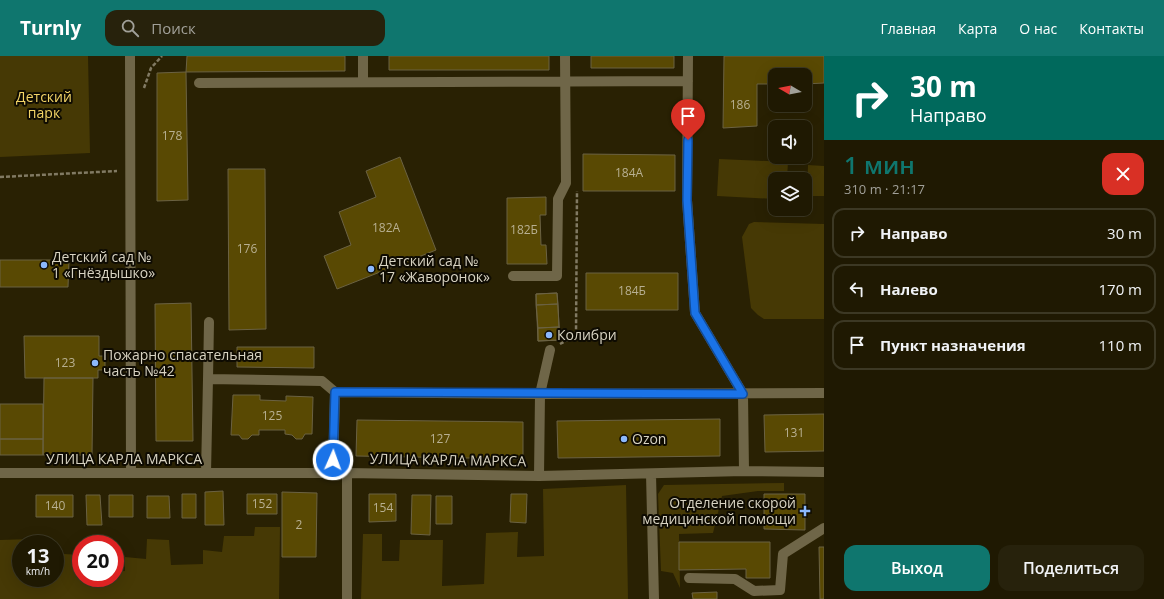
<!DOCTYPE html>
<html lang="ru">
<head>
<meta charset="utf-8">
<style>
  :root { --surface:#1f1902; --page:#27220c; --text:#f1f3f6; --muted:#a1a099; --line:#3c3824; --accent:#0f766e }
  body { margin:0; font-family:"Open Sans",sans-serif; background:var(--page); color:var(--text); height:100vh; display:flex; flex-direction:column; font-size:15px; white-space:nowrap }
  * { box-sizing:border-box; margin:0 }
  p { font-size:13px; color:var(--muted) }
  .icon { flex:none; width:22px; height:22px; fill:none; stroke:currentColor; stroke-width:2; stroke-linecap:round; stroke-linejoin:round }
  .map { position:relative; flex:1; overflow:hidden }
  .drawer { display:flex; flex-direction:column; background:var(--surface); width:340px }
  .drawer>* { flex:none }
  .guide { background:#00695c; color:#fff; overflow:hidden }
  .needle { width:26px; rotate:280deg }
  .buttons { position:absolute; left:768px; top:12px; display:grid; gap:8px }
  .buttons a { display:grid; place-items:center; width:44px; height:44px; border-radius:8px; background:var(--surface); box-shadow:0 4px 16px #0002,0 0 0 1px var(--line); font-size:20px }
  .speed { position:absolute; left:12px; top:479px; display:flex; gap:8px; font-size:20px; font-weight:700; text-align:center }
  .speed>* { display:grid; place-content:center; width:52px; height:52px; border-radius:50%; background:var(--surface); box-shadow:0 4px 16px #0002,0 0 0 1px var(--line); line-height:1 }
  .speed small { font-size:10px; font-weight:400 }
  .speed .limit { border:6px solid #d22; background:#fff; color:#111 }
  .pin { position:absolute; display:grid; place-items:center; width:34px; height:34px; color:#fff; margin:-41px -17px; border-radius:50% 50% 50% 0; rotate:-45deg; box-shadow:0 0 4px #0007 }
  .pin .icon { rotate:45deg }
  .me { position:absolute; width:44px; margin:-22px; rotate:2deg; stroke-linejoin:round; filter:drop-shadow(0 0 3px #0008) }
  .turn { display:flex; align-items:center; gap:14px; height:84px; padding:0 20px; font-size:18px }
  .turn .icon { width:52px; height:52px; stroke-width:2.5 }
  .turn b { display:block; font-size:28px; line-height:34px }
  .round { display:grid; place-items:center; flex:none; width:42px; height:42px; border-radius:12px; background:var(--page) }
  .overview { display:flex; align-items:center; justify-content:space-between; height:68px; padding:0 20px }
  h1 { font-size:24px; font-weight:600; line-height:30px; color:var(--accent) }
  .action { display:flex; gap:8px; margin-top:auto; padding:8px 20px }
  .action a { flex:1; height:46px; border-radius:12px; background:var(--accent); color:#fff; font-size:16px; font-weight:600; line-height:46px; text-align:center }
  .action a+a { background:var(--page); color:var(--text) }
  ul { padding:0; list-style:none }
  li { display:flex; align-items:center; gap:12px; height:50px; margin:0 8px 6px; padding:0 12px; border:2px solid var(--line); border-radius:12px }
  li div { flex:1 }
  li b { display:block; font-size:15px }
  li em { font-style:normal }
  header { display:flex; align-items:center; gap:24px; box-sizing:border-box; height:56px; padding:0 20px; background:var(--accent); color:#fff }
  header strong { font-size:19px }
  nav { display:flex; gap:22px; margin-inline-start:auto; font-size:14px }
  .search { width:280px; height:36px; background:var(--page); display:flex; align-items:center; gap:10px; box-sizing:border-box; padding:0 14px; border-radius:12px; color:var(--muted); font-size:15px }
  main { display:flex; flex:1; min-height:0 }
  .map>svg:first-child { display:block }
  .green { fill:#463905 }
  .building { fill:#594903; stroke:#6b6243 }
  .lines { fill:none; stroke-linecap:round; stroke-linejoin:round }
  .path { stroke:#817a63; stroke-width:2.5; stroke-dasharray:4 2; stroke-linecap:butt }
  .minor { stroke:#6f6648; stroke-width:10 }
  .route-casing { stroke:#114b97; stroke-width:10 }
  .route { stroke:#1a73e8; stroke-width:7 }
  .poi-dot { fill:#8cb9fc; stroke:#0e0b02; stroke-width:1.5 }
  .labels { text-anchor:middle; stroke-width:4; stroke-linejoin:round; paint-order:stroke }
  .number-label { font-size:12px; fill:#b8b092 }
  .park-label { font-size:14px; fill:#f3d467; stroke:#0e0b02 }
  .poi-label { font-size:14px; fill:#d8d3c2; stroke:#0e0b02; text-anchor:start }
  .street-label { font-size:14px; fill:#d8d3c2; stroke:#0e0b02 }
</style>
</head>
<body>
<header>
<strong>Turnly</strong>
<div class="search"><svg class="icon" aria-label="search" viewBox="0 0 24 24"><circle cx="10" cy="10" r="6"/><path d="M15 15l6 6"/></svg>Поиск</div>
<nav><a>Главная</a><a>Карта</a><a>О нас</a><a>Контакты</a></nav>
</header>
<main>
<div class="map">
<svg width="824" height="543" viewBox="0 0 824 543">
  <rect width="100%" height="100%" fill="#292103"/>
  <path class="green" d="M0,0H88L90,97L0,101Z
    M719,103L788,106L787,123H775V143L717,140Z
    M808,109L824,110V140H807Z
    M754,166L824,168V263H764L758,259L751,252L742,181L749,168Z
    M784,427V435H758L722,440L713,477L679,478L680,532L673,517L661,515L658,438L664,429Z
    M626,429L628,543H361L363,478H382V505H399L400,484H443L442,530L484,528L486,477L518,476L517,501L544,500L543,433Z
    M255,471H280L279,543H0V484L32,483V488H21V522H55V510L64,509V498L81,499V522H115V516L125,515V501L146,503L147,483L169,484L171,509L203,508V494L222,496L224,480H254Z"/>
  <path class="building" d="M187,0H345V15L186,16Z
    M389,0H549V14H389Z
    M591,0H674V12H591Z
    M724,0H824V27L805,28V19H775V28H757V70L723,72Z
    M186,16L188,144L157,145V17Z
    M583,98L675,99V135H583Z
    M400,101L436,194L337,233L324,200L351,189L339,156L376,141L366,115Z
    M228,113H265L266,273L229,274Z
    M546,141V159H540L541,189H546L547,208H507V142Z
    M0,204H69L68,231H0Z
    M586,217H678V254H586Z
    M557,237L560,284L538,285L536,238Z
    M557,237L558,248L536,249V238Z
    M191,247L193,385H156L155,248Z
    M558,248L559,271L538,272L536,249Z
    M559,271L560,284L538,285V272Z
    M24,280H99V300H105V314H98V322H25Z
    M237,291H314V312L237,311Z
    M44,322H93L92,399H43Z
    M233,339H260V344L286,345V340L313,341L312,378H305L302,383H296L292,379L285,378V374H259V379H252L248,383H242L239,379H231Z
    M0,348H43V383H0Z
    M824,358V395L765,396L764,359Z
    M720,363V400L558,402L557,365Z
    M357,364L523,366V403L356,400Z
    M0,383H43V399H0Z
    M223,435L224,469H205V436Z
    M282,436L317,437L316,501H282Z
    M182,438H196V462H182Z
    M247,438H277V458H247Z
    M369,438H396V465L369,466Z
    M511,438H527L526,467L510,466Z
    M764,438H805V474L764,473Z
    M36,439H73V461H36Z
    M86,439H100L102,469H87Z
    M109,439H133V461H109Z
    M412,439H431L430,479L411,478Z
    M147,440H169L170,462H147Z
    M436,440H452V468H436Z
    M679,486H770V522H746V513L679,514Z
    M819,491H824V543H820Z
    M717,536V543H693L692,537Z"/>
  <g class="lines">
    <path class="path" d="M144,32L151,12L162,0
      M0,121L117,115
      M560,288L576,279L577,135"/>
    <path class="minor" d="M130,0L131,417
      M688,0L687,144L695,257L743,338L744,415
      M363,25V0
      M199,27L688,25
      M513,220H557L558,143L566,127L565,0
      M208,323L209,266
      M0,417H347L539,420L744,415L824,416
      M206,417L208,323L322,325L335,336
      M333,417L335,336L540,338L550,294
      M347,417V543
      M651,418L654,543
      M539,420L540,338L824,337
      M689,522L735,523L754,535L780,534L783,498L824,472"/>
  </g>
  <g class="lines">
    <defs>
      <path id="route" d="M333,404L335,336L743,338L695,257L687,144L688,84"/>
    </defs>
    <use href="#route" class="route-casing"/>
    <use href="#route" class="route"/>
  </g>
  <g class="poi-dot">
    <circle cx="44" cy="209" r="4"/>
    <circle cx="371" cy="213" r="4"/>
    <circle cx="549" cy="279" r="4"/>
    <circle cx="95" cy="307" r="4"/>
    <circle cx="624" cy="383" r="4"/>
    <path d="M803 449h4v4h4v4h-4v4h-4v-4h-4v-4h4z"/>
  </g>
  <g class="labels">
    <g class="number-label">
      <text x="740" y="53">186</text>
      <text x="172" y="84">178</text>
      <text x="629" y="121">184А</text>
      <text x="386" y="176">182А</text>
      <text x="524" y="178">182Б</text>
      <text x="247" y="197">176</text>
      <text x="632" y="239">184Б</text>
      <text x="65" y="311">123</text>
      <text x="272" y="364">125</text>
      <text x="794" y="381">131</text>
      <text x="440" y="387">127</text>
      <text x="262" y="452">152</text>
      <text x="55" y="454">140</text>
      <text x="383" y="456">154</text>
      <text x="299" y="473">2</text>
    </g>
    <g class="park-label">
      <text x="44" y="46">Детский<tspan x="44" dy="16">парк</tspan></text>
    </g>
    <g class="poi-label">
      <text x="52" y="206">Детский сад №<tspan x="52" dy="16">1 «Гнёздышко»</tspan></text>
      <text x="379" y="210">Детский сад №<tspan x="379" dy="16">17 «Жаворонок»</tspan></text>
      <text x="557" y="284">Колибри</text>
      <text x="103" y="304">Пожарно спасательная<tspan x="103" dy="16">часть №42</tspan></text>
      <text x="632" y="388">Ozon</text>
      <text x="796" y="452" text-anchor="end">Отделение скорой<tspan x="796" dy="16">медицинской помощи</tspan></text>
    </g>
    <g class="street-label">
      <text x="124" y="408">УЛИЦА КАРЛА МАРКСА</text>
      <text transform="translate(448 404) rotate(1)" y="5">УЛИЦА КАРЛА МАРКСА</text>
    </g>
  </g>
</svg>
<div class="buttons">
<a><svg class="needle" viewBox="-14 -14 28 28"><path d="M0-13l5 13h-10z" fill="#e53935"/><path d="M0 13l5-13h-10z" fill="#a1a099"/></svg></a>
<a><svg class="icon" aria-label="sound" viewBox="0 0 24 24"><path d="M4 9h4l5-4v14l-5-4H4zM17 9q2 3 0 6"/></svg></a>
<a><svg class="icon" aria-label="layers" viewBox="0 0 24 24"><path d="M12 4l9 5-9 5-9-5zM3 14l9 5 9-5"/></svg></a>
</div>
<div class="speed"><div>13<small>km/h</small></div><div class="limit">20</div></div>
<div class="pin" style="left:688px;top:84px;background:#d93025"><svg class="icon" aria-label="arrive" viewBox="0 0 24 24"><path d="M6 21V4h12l-3 4 3 4H6"/></svg></div>
<svg class="me" style="left:333px;top:404px" viewBox="-20 -20 40 40"><circle r="17" fill="#1a73e8" stroke="#fff" stroke-width="3"/><path d="M0-11L8 9 0 5-8 9z" fill="#fff"/></svg>
</div>
<section class="drawer">
<div class="guide">
<div class="turn"><svg class="icon" aria-label="right" viewBox="0 0 24 24"><path d="M7 20v-9h11M14 6l5 5-5 5"/></svg><div><b>30 m</b>Направо</div></div>
</div>
<div class="overview"><div><h1>1 мин</h1><p>310 m · 21:17</p></div><a class="round" style="background:#d93025;color:#fff"><svg class="icon" aria-label="close" viewBox="0 0 24 24"><path d="M6 6l12 12M18 6L6 18"/></svg></a></div>
<ul>
<li><svg class="icon" aria-label="right" viewBox="0 0 24 24"><path d="M7 20v-9h11M14 6l5 5-5 5"/></svg><div><b>Направо</b></div><em>30 m</em></li>
<li><svg class="icon" aria-label="left" viewBox="0 0 24 24"><path d="M17 20v-9H6M10 6l-5 5 5 5"/></svg><div><b>Налево</b></div><em>170 m</em></li>
<li><svg class="icon" aria-label="arrive" viewBox="0 0 24 24"><path d="M6 21V4h12l-3 4 3 4H6"/></svg><div><b>Пункт назначения</b></div><em>110 m</em></li>
</ul>
<div class="action"><a>Выход</a><a>Поделиться</a></div>
</section>
</main>
</body>
</html>
